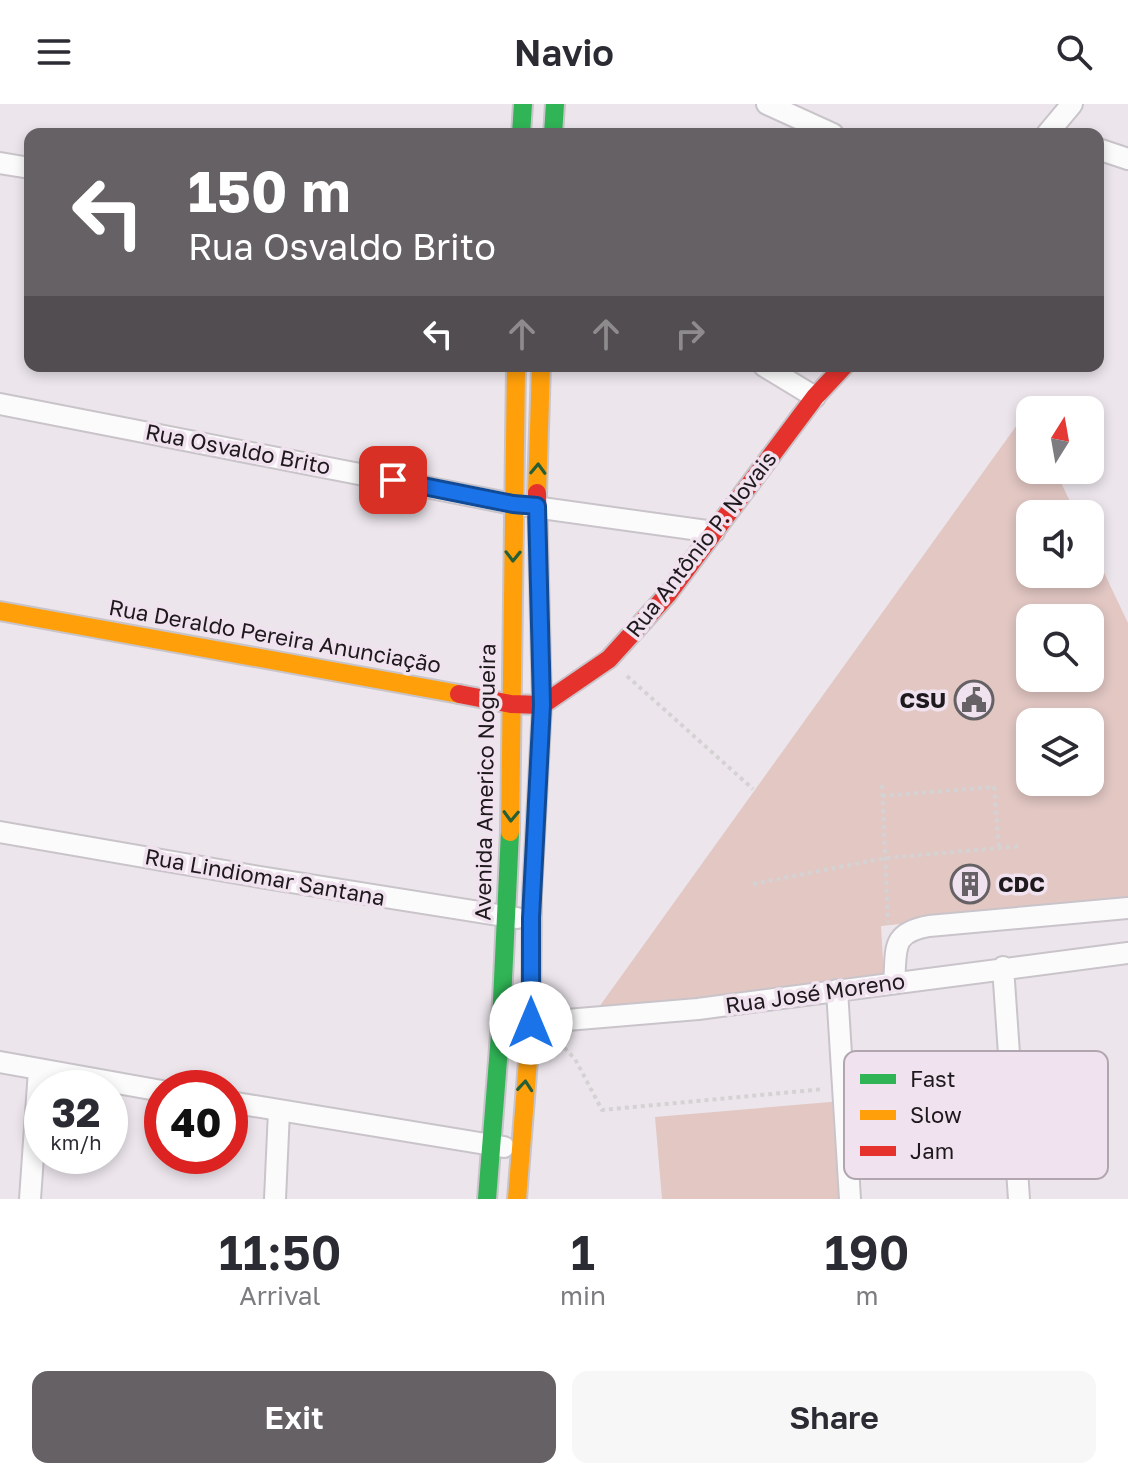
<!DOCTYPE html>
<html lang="en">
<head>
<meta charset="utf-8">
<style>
  :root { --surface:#fff; --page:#f7f7f7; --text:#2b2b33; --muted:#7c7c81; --accent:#666165 }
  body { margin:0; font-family:"Golos Text",sans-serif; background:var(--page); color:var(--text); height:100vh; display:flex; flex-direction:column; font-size:30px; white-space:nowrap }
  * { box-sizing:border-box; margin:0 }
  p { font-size:26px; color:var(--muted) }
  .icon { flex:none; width:44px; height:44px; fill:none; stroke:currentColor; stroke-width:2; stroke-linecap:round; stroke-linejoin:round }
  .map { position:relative; height:1095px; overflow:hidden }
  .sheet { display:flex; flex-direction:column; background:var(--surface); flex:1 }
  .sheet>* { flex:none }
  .top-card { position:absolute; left:24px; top:24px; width:1080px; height:244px; border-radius:16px; box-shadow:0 4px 12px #0003; background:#666165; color:#fff; overflow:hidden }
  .needle { width:52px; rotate:11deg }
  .fabs { position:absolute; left:1016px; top:292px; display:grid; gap:16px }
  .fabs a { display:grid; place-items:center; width:88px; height:88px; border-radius:16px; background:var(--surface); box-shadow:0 4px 12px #0003; font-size:40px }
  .speed { position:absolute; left:24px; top:966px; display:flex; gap:16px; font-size:40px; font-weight:700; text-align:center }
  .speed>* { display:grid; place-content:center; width:104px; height:104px; border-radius:50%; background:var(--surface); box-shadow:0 4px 12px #0003; line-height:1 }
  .speed small { font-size:20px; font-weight:400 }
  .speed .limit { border:12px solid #d22; background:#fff; color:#111 }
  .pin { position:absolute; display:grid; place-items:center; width:68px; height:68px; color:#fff; margin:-34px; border-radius:16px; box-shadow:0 4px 12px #0006 }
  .me { position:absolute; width:88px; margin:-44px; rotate:0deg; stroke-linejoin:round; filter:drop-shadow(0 0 6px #0008) }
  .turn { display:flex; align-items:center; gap:28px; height:168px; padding:0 32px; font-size:36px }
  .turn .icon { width:104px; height:104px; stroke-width:2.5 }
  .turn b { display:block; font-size:56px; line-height:68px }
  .lanes { display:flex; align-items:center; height:76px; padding:0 32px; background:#0003; justify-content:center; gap:40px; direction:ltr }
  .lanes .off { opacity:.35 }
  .eta { display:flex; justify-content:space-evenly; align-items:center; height:136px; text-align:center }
  .eta b { font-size:48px; font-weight:600; line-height:56px }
  .primary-button { display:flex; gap:16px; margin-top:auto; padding:16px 32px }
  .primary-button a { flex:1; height:92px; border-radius:16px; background:var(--accent); color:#fff; font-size:32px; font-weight:600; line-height:92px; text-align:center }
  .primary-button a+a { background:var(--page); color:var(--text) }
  header { display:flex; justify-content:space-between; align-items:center; height:104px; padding:0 32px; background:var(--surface); font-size:36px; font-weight:600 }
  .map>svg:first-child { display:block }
  .green { fill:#e2c7c3; fill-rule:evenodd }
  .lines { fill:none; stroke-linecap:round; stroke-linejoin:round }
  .street-casing { stroke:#c9c4c9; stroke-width:24 }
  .fast-casing { stroke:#c9c4c9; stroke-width:22 }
  .slow-casing { stroke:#c9c4c9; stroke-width:22 }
  .jam-casing { stroke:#c9c4c9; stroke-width:22 }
  .path { stroke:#d4d2d3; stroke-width:4; stroke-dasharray:4 4; stroke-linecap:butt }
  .street { stroke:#fcfbfc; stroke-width:20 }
  .fast { stroke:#30b455; stroke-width:18 }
  .slow { stroke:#ff9f0a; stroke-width:18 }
  .jam { stroke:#e5322d; stroke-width:18 }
  .oneway { stroke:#265f36 }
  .route-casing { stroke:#114b97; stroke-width:20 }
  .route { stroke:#1a73e8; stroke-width:14 }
  .labels { text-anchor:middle; stroke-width:7; stroke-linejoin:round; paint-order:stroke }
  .street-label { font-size:22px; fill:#1e191d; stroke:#f0e2ee }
  .poi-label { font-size:22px; font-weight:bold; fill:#1e191d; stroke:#f0e2ee; text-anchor:end }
  .key { fill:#f0e2ee; stroke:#b1a6af; stroke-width:2 }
  .key-label { font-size:22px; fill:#1e191d }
</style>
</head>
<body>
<header><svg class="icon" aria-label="menu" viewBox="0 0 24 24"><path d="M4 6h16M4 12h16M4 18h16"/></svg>Navio<svg class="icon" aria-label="search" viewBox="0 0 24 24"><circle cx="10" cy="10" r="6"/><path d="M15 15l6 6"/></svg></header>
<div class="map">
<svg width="1128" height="1095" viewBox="0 0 1128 1095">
  <rect width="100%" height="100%" fill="#ece6ec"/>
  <path class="green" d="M1027,307L1030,314V366H1055L1076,410H1030V470H1090V439L1128,519V796L881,822L885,890L594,910ZM1030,514H1090V574H1030ZM1030,618H1090V678H1030Z
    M842,997L847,1095H662L655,1013Z"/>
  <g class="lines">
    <defs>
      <path id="street" d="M767,0L833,30
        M1047,30L1072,0
        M1098,45L1128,55
        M0,59L30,64
        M764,262L815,293
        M0,300L513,400L714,428
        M0,728L254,772L517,814
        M1003,863L1019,1095
        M894,878C897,845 890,829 929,822L1128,804
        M837,886L850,1095
        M501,918L531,919L698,905L1128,849
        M0,958L162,987
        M230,998L504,1043
        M848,1064L1015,1050
        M30,1095L39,966
        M275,1095L279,1007"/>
      <path id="fast" d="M521,30L523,0
        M553,30L555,0
        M487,1095L501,918L510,728"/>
      <path id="slow" d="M537,389L541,262
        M0,507L459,590
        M510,728L516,262
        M517,1095L531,919L532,790"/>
      <path id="jam" d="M459,590L511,600L542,601L609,555L667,491L815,293L844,262
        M532,790L542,601L537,389"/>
    </defs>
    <use href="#street" class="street-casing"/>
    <use href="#fast" class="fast-casing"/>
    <use href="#slow" class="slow-casing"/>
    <use href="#jam" class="jam-casing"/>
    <path class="path" d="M627,572L753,685
      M882,681L888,819
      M882,692L994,683L999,744
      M753,780L885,754L1022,742
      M559,938L575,955L602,1006L824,985"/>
    <use href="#street" class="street"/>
    <use href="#fast" class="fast"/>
    <use href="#slow" class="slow"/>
    <use href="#jam" class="jam"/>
  </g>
  <defs><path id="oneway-chevron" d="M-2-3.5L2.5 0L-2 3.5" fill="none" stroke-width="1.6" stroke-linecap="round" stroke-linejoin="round" transform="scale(2)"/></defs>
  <g class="oneway">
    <use href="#oneway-chevron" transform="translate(538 365) rotate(-88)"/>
    <use href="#oneway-chevron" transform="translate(513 452) rotate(91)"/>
    <use href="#oneway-chevron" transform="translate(511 712) rotate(92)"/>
    <use href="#oneway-chevron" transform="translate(525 982) rotate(-85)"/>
  </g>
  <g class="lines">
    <defs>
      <path id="route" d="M393,376L513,400L537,402L542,601L531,814V919"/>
    </defs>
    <use href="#route" class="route-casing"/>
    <use href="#route" class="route"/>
  </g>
  <defs>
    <symbol id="civic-ring" viewBox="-11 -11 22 22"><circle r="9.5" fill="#f0e2ee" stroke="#666165" stroke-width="1.5"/><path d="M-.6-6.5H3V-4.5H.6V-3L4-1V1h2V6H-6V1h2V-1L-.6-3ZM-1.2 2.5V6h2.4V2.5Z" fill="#666165"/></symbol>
    <symbol id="building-ring" viewBox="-11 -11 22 22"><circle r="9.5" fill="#f0e2ee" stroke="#666165" stroke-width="1.5"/><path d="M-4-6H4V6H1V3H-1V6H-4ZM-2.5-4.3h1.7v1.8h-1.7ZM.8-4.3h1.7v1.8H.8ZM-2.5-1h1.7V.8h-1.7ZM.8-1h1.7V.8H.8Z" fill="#666165"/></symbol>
  </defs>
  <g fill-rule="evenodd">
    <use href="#civic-ring" x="952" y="574" width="44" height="44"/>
    <use href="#building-ring" x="948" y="758" width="44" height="44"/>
  </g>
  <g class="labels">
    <g class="street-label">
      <text transform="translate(238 345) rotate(11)" y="8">Rua Osvaldo Brito</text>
      <text transform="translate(701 440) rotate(-52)" y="8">Rua Antônio P. Novais</text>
      <text transform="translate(275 532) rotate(10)" y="8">Rua Deraldo Pereira Anunciação</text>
      <text transform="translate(485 678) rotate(-89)" y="8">Avenida Americo Nogueira</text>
      <text transform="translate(265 773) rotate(10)" y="8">Rua Lindiomar Santana</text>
      <text transform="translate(815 889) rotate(-8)" y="8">Rua José Moreno</text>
    </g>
    <g class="poi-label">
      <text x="946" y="604">CSU</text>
      <text x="998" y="788" text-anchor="start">CDC</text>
    </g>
  </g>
  <rect x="844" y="947" width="264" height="128" rx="12" class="key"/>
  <rect x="860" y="970" width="36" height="10" fill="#30b455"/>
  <rect x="860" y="1006" width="36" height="10" fill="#ff9f0a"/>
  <rect x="860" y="1042" width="36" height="10" fill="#e5322d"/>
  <g class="key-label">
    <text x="910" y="983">Fast</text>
    <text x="910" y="1019">Slow</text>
    <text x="910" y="1055">Jam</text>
  </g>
</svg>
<div class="fabs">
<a><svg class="needle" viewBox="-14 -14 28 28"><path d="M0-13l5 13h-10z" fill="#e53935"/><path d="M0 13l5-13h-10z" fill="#7c7c81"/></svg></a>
<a><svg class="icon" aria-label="sound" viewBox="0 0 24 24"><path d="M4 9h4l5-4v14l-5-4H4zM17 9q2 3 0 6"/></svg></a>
<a><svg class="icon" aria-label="search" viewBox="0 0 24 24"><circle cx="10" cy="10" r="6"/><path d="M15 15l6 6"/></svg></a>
<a><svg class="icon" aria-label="layers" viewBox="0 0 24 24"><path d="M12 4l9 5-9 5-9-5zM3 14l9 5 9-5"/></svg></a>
</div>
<div class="speed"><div>32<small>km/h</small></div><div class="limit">40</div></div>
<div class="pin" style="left:393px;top:376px;background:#d93025"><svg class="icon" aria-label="arrive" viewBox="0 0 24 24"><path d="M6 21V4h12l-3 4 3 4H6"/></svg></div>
<svg class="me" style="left:531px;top:919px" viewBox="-20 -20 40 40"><circle r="19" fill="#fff"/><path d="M0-13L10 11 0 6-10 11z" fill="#1a73e8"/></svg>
<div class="top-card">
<div class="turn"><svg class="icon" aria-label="left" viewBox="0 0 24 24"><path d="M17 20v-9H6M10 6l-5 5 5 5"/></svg><div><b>150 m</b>Rua Osvaldo Brito</div></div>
<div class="lanes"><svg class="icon" aria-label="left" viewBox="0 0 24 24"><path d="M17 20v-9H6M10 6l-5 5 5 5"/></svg><svg class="icon off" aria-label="ahead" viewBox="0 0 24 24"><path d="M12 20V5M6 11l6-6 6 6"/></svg><svg class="icon off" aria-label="ahead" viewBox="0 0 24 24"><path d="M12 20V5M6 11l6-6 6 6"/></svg><svg class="icon off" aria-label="right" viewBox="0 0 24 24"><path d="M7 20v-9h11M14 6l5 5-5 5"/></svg></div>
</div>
</div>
<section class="sheet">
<div class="eta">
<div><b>11:50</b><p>Arrival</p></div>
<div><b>1</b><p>min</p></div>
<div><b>190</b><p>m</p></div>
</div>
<div class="primary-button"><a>Exit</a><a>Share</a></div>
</section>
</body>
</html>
